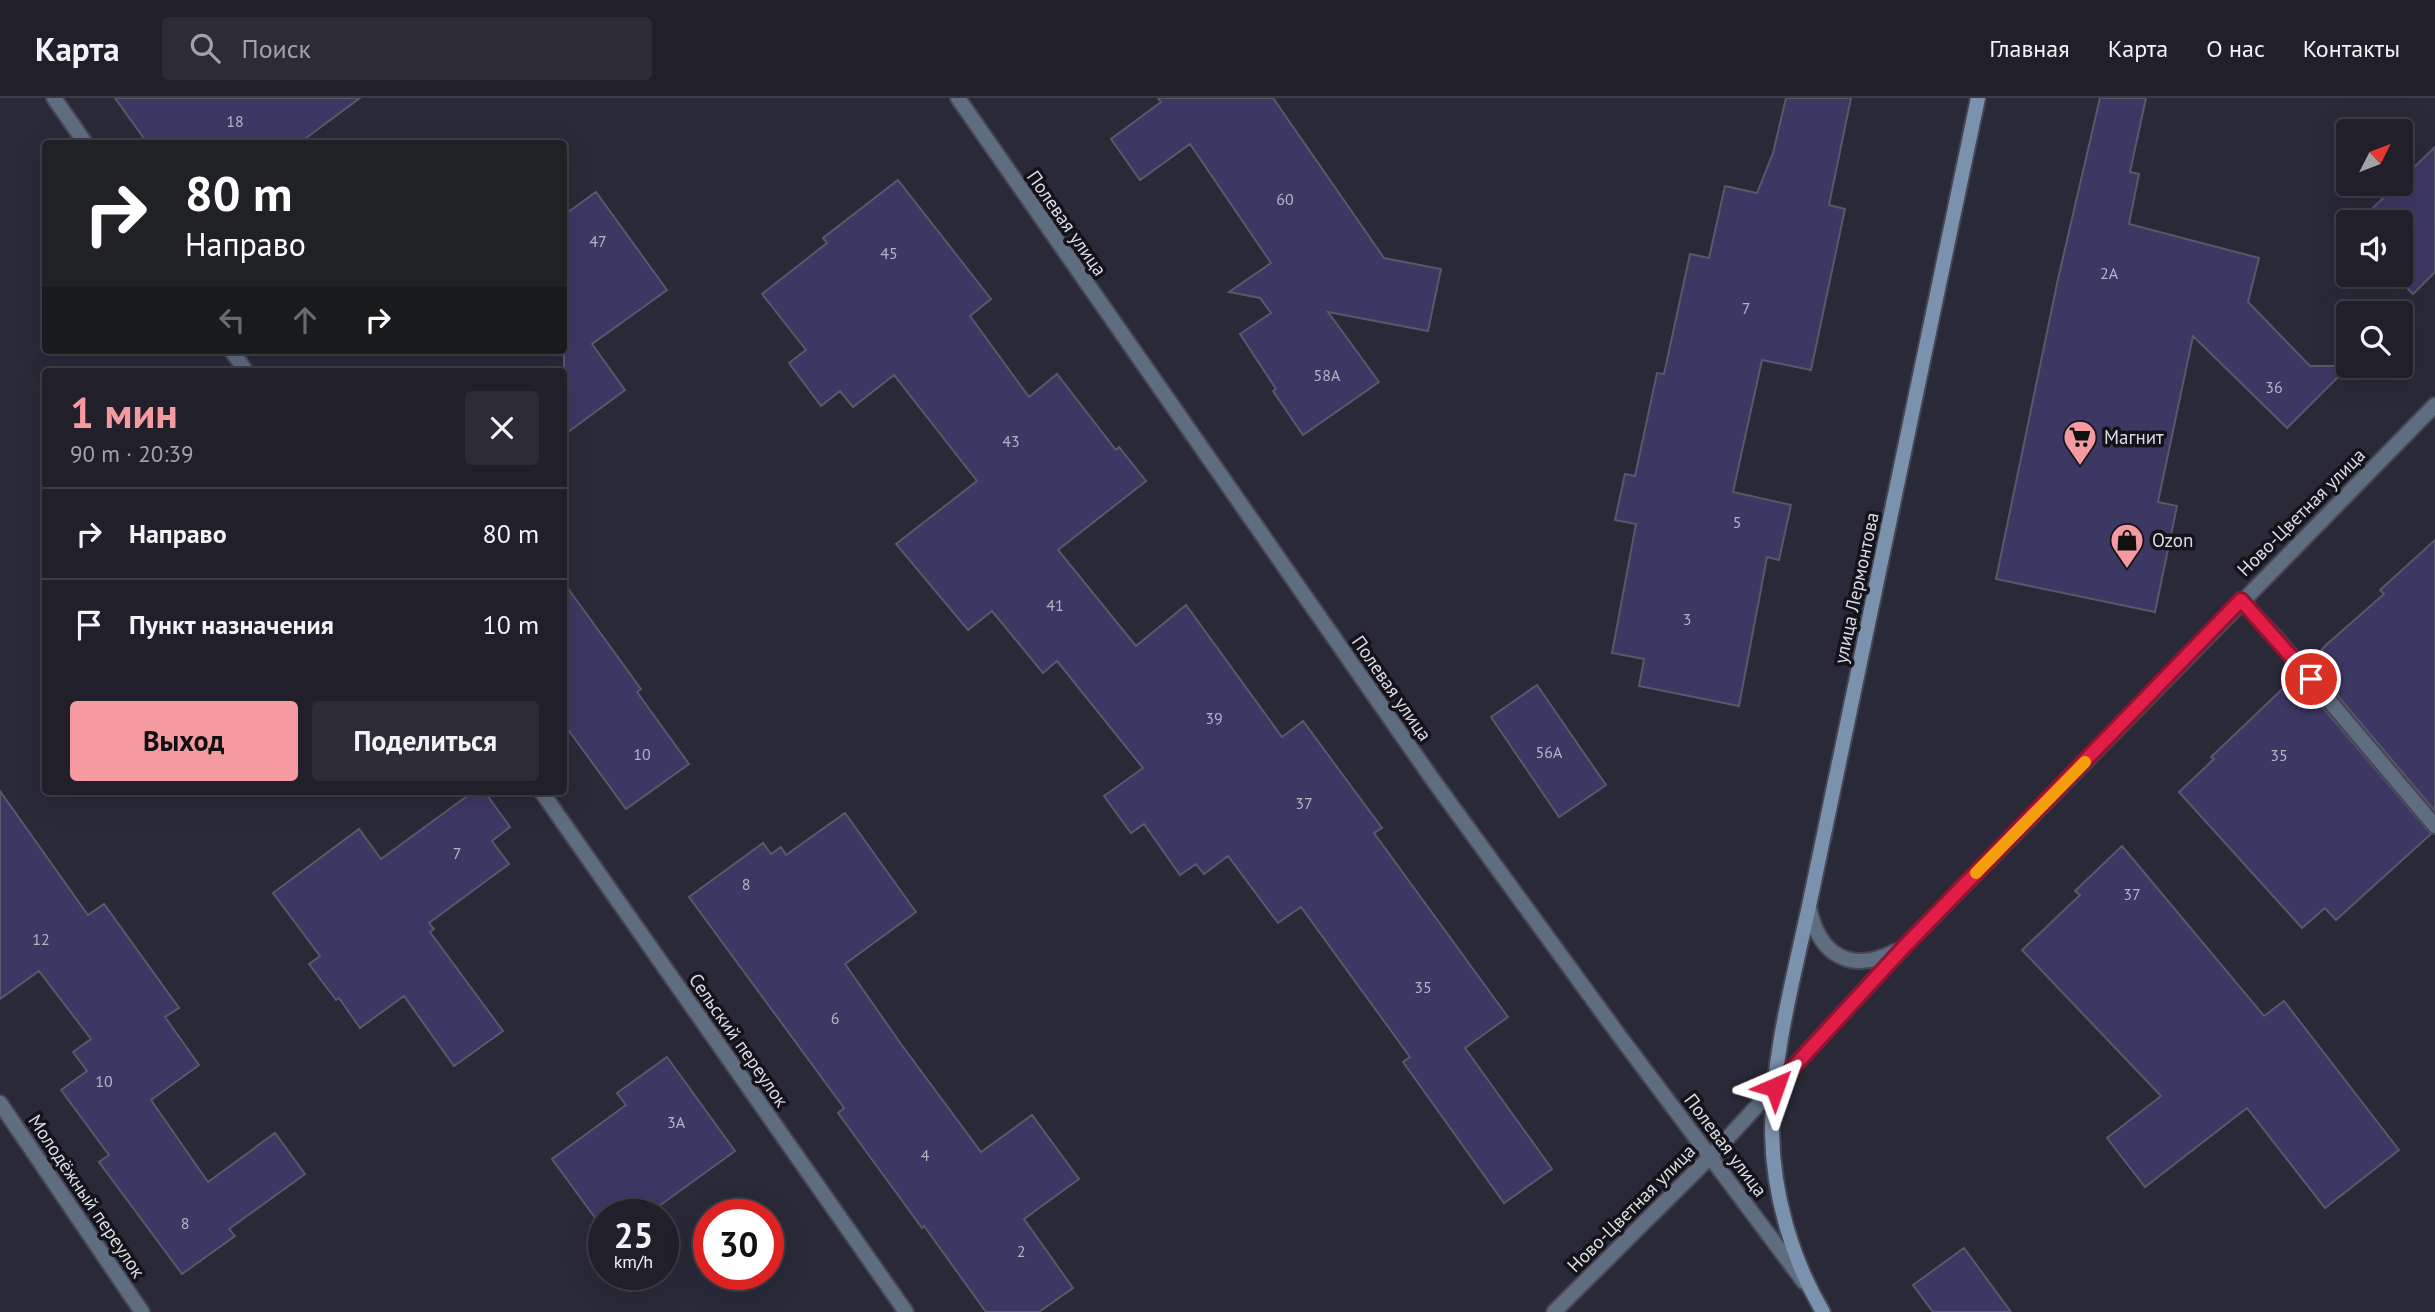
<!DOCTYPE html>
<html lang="ru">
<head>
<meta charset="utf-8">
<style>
  :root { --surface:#201f2a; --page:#2d2c36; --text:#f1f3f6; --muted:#a2a2a8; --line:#3d3d47; --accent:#f49aa0 }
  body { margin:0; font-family:"PT Sans",sans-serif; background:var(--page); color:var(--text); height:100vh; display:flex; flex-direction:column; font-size:26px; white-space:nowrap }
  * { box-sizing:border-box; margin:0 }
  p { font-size:23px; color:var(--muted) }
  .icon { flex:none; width:38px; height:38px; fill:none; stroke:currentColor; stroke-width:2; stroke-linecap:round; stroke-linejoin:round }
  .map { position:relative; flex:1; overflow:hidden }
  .panel { position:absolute; left:42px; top:270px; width:525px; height:427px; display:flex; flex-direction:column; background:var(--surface); border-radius:7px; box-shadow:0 7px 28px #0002,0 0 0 2px var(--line) }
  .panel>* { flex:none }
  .guide { position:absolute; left:42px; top:42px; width:525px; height:214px; border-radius:7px; box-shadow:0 7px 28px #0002,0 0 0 2px var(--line); background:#202124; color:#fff; overflow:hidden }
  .needle { width:46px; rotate:48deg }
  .buttons { position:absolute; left:2336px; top:21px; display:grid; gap:14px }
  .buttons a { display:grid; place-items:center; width:77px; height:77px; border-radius:7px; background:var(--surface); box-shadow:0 7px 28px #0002,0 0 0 2px var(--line); font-size:35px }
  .speed { position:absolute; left:588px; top:1101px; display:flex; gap:14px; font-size:35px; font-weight:700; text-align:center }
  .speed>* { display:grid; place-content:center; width:91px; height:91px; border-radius:50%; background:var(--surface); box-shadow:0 7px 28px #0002,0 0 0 2px var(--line); line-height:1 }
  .speed small { font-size:18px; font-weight:400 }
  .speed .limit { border:10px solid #d22; background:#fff; color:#111 }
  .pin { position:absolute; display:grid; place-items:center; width:60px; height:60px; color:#fff; margin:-30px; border:4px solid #fff; border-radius:50%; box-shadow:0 2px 7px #0007 }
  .me { position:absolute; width:77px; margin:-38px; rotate:43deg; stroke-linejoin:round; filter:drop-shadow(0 0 5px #0008) }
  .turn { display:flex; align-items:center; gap:24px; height:147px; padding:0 28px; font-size:32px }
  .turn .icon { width:91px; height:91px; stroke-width:2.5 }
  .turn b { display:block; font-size:49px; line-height:60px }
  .lanes { display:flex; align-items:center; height:66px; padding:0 28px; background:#0003; justify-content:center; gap:35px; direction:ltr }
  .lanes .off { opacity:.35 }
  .round { display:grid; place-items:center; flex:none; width:74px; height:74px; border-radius:7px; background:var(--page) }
  .summary { display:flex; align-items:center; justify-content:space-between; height:119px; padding:0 28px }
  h1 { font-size:42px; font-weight:700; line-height:52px; color:var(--accent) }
  .button { display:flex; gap:14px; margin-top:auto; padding:14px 28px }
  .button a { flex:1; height:80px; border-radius:7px; background:var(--accent); color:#111; font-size:28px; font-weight:700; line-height:80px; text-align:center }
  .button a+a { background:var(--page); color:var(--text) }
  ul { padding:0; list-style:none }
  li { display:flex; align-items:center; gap:21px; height:91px; padding:0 28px; border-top:2px solid var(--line) }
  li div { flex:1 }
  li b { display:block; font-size:26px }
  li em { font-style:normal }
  header { display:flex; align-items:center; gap:42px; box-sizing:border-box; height:98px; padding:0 35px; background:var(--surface); border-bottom:2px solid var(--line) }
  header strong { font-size:33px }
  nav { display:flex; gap:38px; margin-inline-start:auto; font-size:24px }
  .search { width:490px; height:63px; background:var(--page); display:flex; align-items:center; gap:18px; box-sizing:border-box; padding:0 24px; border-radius:7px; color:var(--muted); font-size:26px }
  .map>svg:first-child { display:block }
  .building { fill:#3d3764; stroke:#585868; stroke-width:2 }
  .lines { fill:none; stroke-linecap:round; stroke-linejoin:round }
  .service-casing { stroke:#464654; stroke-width:18 }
  .minor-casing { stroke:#464654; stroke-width:18 }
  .secondary-casing { stroke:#464654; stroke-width:18 }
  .service { stroke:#5f6d80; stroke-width:14 }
  .minor { stroke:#5f6d80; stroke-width:14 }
  .secondary { stroke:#7b92af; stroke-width:14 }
  .route-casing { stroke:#92132f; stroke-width:18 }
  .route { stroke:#e11d48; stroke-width:12 }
  .slow { stroke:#f59e0b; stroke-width:12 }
  .labels { text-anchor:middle; stroke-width:7; stroke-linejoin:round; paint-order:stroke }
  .number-label { font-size:16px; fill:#b4b3c5 }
  .street-label { font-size:19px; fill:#dcdce5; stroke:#131319 }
  .poi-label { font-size:19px; fill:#dcdce5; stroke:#131319; text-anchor:start }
</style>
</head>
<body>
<header>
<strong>Карта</strong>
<div class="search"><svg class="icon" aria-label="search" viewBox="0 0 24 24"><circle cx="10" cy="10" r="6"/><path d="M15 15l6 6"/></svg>Поиск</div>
<nav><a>Главная</a><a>Карта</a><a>О нас</a><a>Контакты</a></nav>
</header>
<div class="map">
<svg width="2435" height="1214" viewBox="0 0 2435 1214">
  <rect width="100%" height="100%" fill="#2a2938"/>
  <path class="building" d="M115,0H360L298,46H148Z
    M1158,0H1273L1384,160L1441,171L1428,233L1328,214L1379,284L1303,337L1273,293L1276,291L1240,236L1271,215L1260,200L1229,194L1271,165L1190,46L1140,82L1111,41L1161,4Z
    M1786,0H1851L1829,107L1845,111L1811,272L1762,262L1733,394L1791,407L1779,462L1767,459L1739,608L1639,588L1644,561L1612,555L1636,426L1615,422L1625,376L1635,378L1657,275L1664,276L1690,156L1709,160L1725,88L1757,95L1773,55Z
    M2100,0H2146L2130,74L2139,76L2129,126L2259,160L2248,204L2310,268H2349L2287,330L2193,238L2158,404L2177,408L2155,514L1996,481L2058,181Z
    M2435,49V174L2413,196L2394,177H2401V124H2358L2398,86H2401V82Z
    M898,82L991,201L970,218L1029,299L1057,276L1116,352L1119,349L1146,383L1058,452L1136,548L1186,507L1282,639L1303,623L1382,730L1374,735L1508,919L1465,950L1552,1071L1504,1105L1403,964L1410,959L1301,809L1278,825L1228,758L1204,776L1196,766L1180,777L1144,726L1131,735L1104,698L1143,670L1057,563L1043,575L992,513L968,532L896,446L977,383L894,277L853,309L840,293L821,308L789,265L806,252L762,196L827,145L823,140Z
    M596,94L667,192L592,246L625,292L564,337V117Z
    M2435,442V713L2310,565L2326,547L2384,496L2380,492Z
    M564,485L641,591L637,594L689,666L626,711L564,626Z
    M2296,578L2431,736L2336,822L2325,810L2302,830L2179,694L2214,661L2211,659Z
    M1537,587L1606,687L1559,719L1491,619Z
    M0,693L88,817L104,806L179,910L165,919L199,967L151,1002L208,1084L275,1035L305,1076L229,1131L235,1138L182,1176L99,1064L109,1057L61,992L87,973L73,954L91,941L39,873L0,901Z
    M474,693H484L510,729L492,743L509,766L429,825L434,831L430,834L503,933L454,968L404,898L360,930L339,900L336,902L309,866L320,858L273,795L359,731L381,761Z
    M845,715L916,814L845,866L901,946L981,1054L1032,1017L1079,1081L1024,1121L1073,1190L1039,1214H986L924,1128L922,1130L838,1015L844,1010L689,799L763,745L771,756L781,749L786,757Z
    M2122,748L2264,918L2284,903L2399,1052L2325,1110L2247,1010L2145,1089L2107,1040L2161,998L2022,852L2080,797L2075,793Z
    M667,959L735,1053L652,1113L655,1116H604V1132L552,1061L626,1007L617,995Z
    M1964,1150L2011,1214H1933L1913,1187Z"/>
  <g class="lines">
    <defs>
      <path id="service" d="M2241,502L2278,542L2435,728"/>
      <path id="minor" d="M54,0L86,46
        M958,0L1433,682L1618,936L1804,1184
        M231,252L246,273
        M541,693L906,1214
        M1809,809C1819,858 1851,876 1896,853
        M0,1005L142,1214
        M1554,1214L1711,1058L1904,849L2435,307"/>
      <path id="secondary" d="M1823,1214C1792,1162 1773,1096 1772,1035C1772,959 1793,882 1809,808L1978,0"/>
    </defs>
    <use href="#service" class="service-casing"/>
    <use href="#minor" class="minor-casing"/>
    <use href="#secondary" class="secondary-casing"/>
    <use href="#service" class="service"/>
    <use href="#minor" class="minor"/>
    <use href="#secondary" class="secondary"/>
  </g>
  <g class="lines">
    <defs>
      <path id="route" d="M1775,989L1904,849L2241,502L2311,581"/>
    </defs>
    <use href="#route" class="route-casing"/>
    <use href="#route" class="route"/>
    <path class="slow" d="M1976,775L2085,664"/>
  </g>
  <defs>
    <symbol id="supermarket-pin" viewBox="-11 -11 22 30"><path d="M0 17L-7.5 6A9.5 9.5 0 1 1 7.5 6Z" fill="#f49aa0" stroke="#131319"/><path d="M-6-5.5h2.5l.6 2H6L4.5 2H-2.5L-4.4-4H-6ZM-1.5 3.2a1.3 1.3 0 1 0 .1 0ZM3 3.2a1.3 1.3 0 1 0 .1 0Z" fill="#111"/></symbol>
    <symbol id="shop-pin" viewBox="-11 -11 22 30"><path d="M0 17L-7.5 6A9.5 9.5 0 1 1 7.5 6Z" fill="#f49aa0" stroke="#131319"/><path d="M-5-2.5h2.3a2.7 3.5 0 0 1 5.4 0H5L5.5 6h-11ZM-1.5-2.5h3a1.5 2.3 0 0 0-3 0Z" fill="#111"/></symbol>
  </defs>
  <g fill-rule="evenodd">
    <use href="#supermarket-pin" x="2061" y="320" width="38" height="52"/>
    <use href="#shop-pin" x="2108" y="423" width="38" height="52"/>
  </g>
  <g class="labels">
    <g class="number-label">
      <text x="235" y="29">18</text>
      <text x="1285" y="107">60</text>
      <text x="598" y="149">47</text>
      <text x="889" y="161">45</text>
      <text x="2109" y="181">2А</text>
      <text x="1746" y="216">7</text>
      <text x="1327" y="283">58А</text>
      <text x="2274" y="295">36</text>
      <text x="1011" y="349">43</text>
      <text x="1737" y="430">5</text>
      <text x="1055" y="513">41</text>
      <text x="1687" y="527">3</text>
      <text x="1214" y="626">39</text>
      <text x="1549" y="660">56А</text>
      <text x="642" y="662">10</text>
      <text x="2279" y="663">35</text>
      <text x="1304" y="711">37</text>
      <text x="457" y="761">7</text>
      <text x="746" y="792">8</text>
      <text x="2132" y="802">37</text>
      <text x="41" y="847">12</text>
      <text x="1423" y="895">35</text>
      <text x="835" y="926">6</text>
      <text x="104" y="989">10</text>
      <text x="676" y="1030">3А</text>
      <text x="925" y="1063">4</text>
      <text x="185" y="1131">8</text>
      <text x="1021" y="1159">2</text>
    </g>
    <g class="street-label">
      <text transform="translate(1067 125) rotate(55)" y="7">Полевая улица</text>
      <text transform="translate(2301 414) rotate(-45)" y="7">Ново-Цветная улица</text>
      <text transform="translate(1856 490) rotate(-78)" y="7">улица Лермонтова</text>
      <text transform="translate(1392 590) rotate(55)" y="7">Полевая улица</text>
      <text transform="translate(739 942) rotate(55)" y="7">Сельский переулок</text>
      <text transform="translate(1726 1047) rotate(53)" y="7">Полевая улица</text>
      <text transform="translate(87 1098) rotate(56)" y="7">Молодёжный переулок</text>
      <text transform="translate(1631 1110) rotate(-45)" y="7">Ново-Цветная улица</text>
    </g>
    <g class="poi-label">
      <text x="2104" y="346">Магнит</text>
      <text x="2152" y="449">Ozon</text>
    </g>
  </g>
</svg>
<div class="buttons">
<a><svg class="needle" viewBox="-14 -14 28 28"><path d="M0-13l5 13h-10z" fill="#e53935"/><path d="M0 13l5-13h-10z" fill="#a2a2a8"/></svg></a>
<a><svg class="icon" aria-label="sound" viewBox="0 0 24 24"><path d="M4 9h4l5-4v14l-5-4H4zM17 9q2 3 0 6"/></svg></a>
<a><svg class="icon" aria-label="search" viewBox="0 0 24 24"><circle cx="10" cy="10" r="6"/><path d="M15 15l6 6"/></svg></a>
</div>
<div class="speed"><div>25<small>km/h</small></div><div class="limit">30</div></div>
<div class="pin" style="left:2311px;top:581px;background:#d93025"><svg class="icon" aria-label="arrive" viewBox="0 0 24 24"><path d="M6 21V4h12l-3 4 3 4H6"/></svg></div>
<svg class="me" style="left:1775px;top:989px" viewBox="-20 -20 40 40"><path d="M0-17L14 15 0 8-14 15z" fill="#e11d48" stroke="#fff" stroke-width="4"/></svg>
<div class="guide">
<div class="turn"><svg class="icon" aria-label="right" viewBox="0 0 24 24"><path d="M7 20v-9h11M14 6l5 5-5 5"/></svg><div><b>80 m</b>Направо</div></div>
<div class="lanes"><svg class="icon off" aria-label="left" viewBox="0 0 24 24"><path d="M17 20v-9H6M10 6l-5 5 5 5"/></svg><svg class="icon off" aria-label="ahead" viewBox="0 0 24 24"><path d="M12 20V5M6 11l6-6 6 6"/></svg><svg class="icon" aria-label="right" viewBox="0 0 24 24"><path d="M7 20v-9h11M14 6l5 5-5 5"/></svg></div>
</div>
<section class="panel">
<div class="summary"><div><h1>1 мин</h1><p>90 m · 20:39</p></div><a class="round"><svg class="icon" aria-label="close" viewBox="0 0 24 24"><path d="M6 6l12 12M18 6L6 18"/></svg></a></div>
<ul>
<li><svg class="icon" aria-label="right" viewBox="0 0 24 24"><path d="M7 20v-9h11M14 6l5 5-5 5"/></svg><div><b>Направо</b></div><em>80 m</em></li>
<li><svg class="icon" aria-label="arrive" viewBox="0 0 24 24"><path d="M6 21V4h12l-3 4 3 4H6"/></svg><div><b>Пункт назначения</b></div><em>10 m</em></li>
</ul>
<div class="button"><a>Выход</a><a>Поделиться</a></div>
</section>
</div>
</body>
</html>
